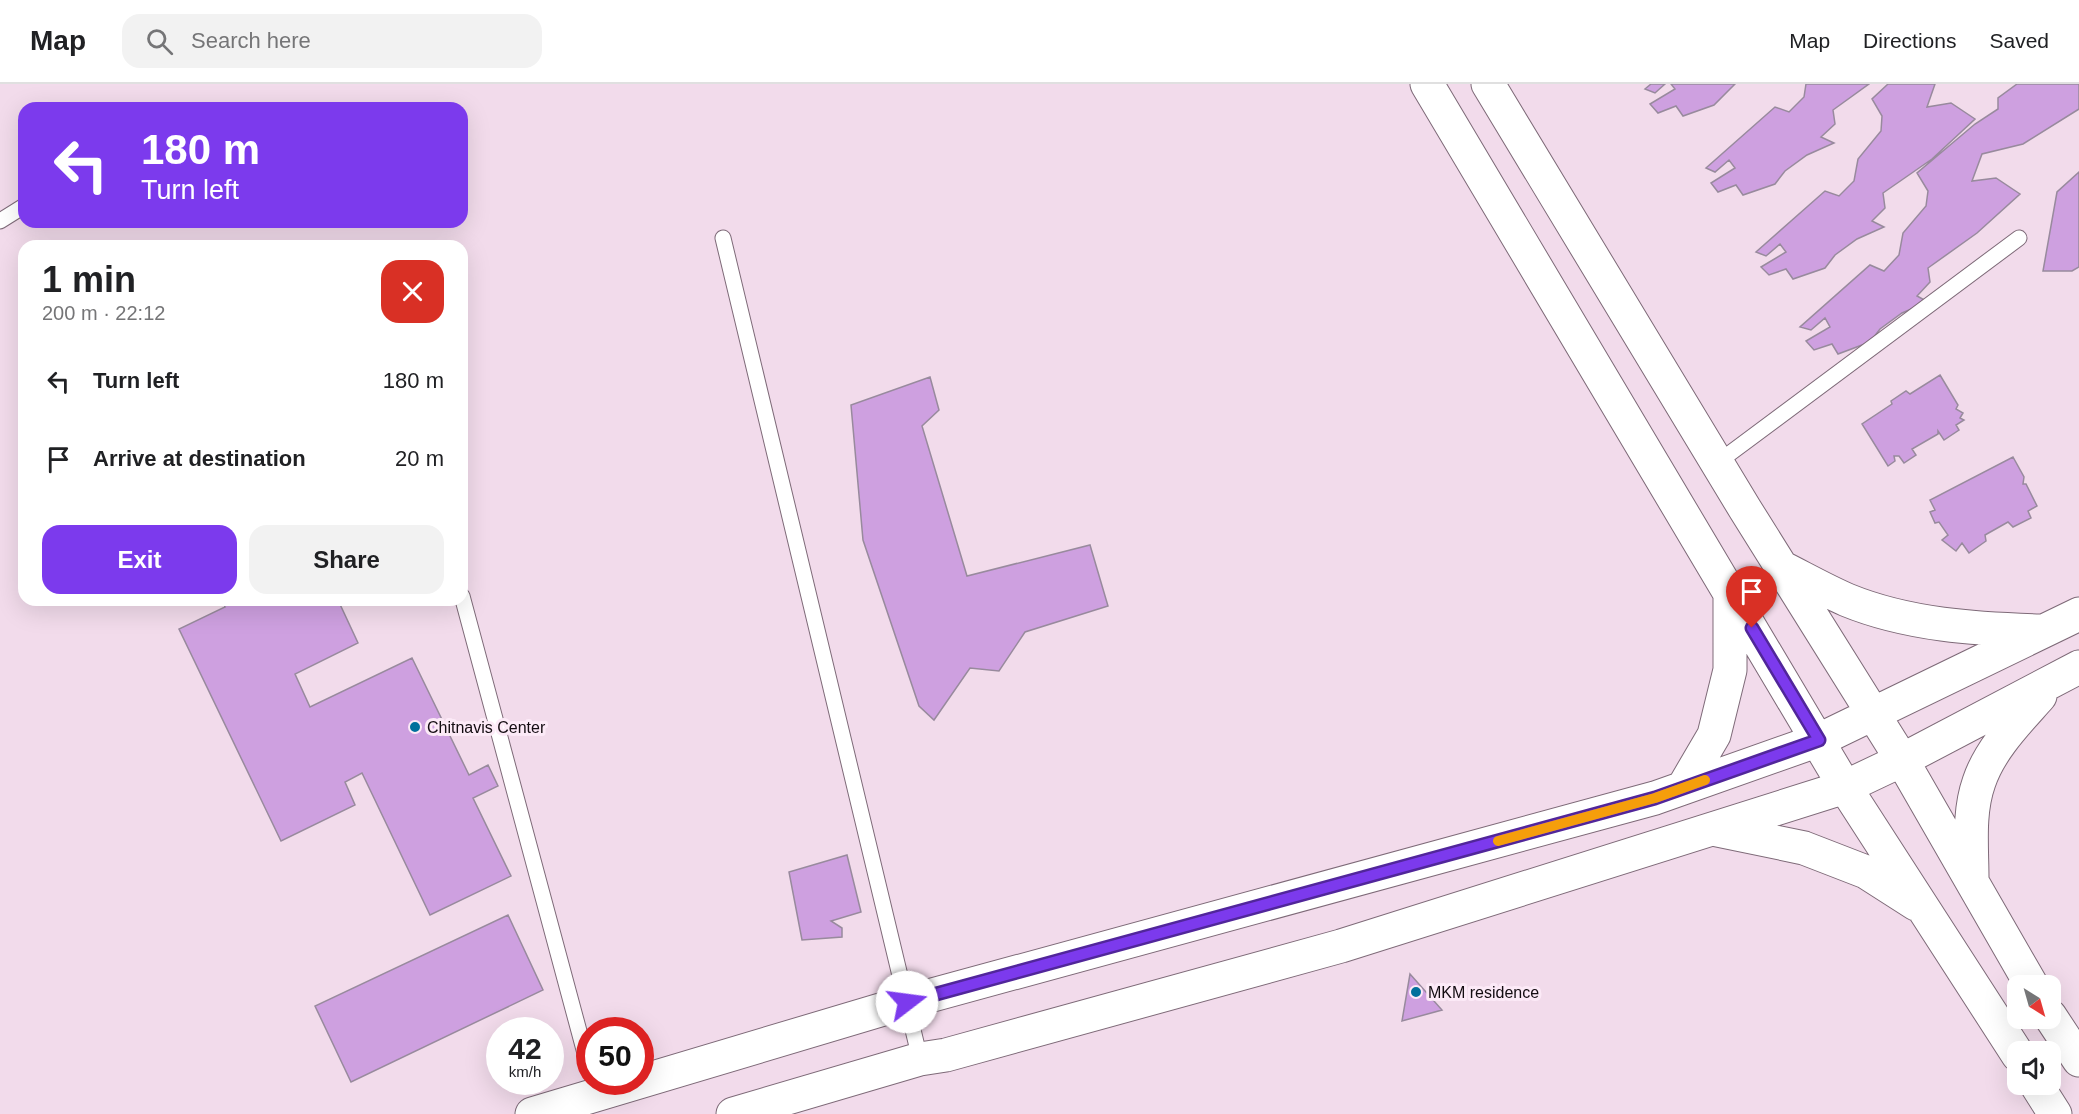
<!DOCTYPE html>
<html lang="en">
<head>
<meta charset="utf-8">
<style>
  :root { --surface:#fff; --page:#f2f2f2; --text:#202124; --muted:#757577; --line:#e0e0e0; --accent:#7c3aed }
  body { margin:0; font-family:Helvetica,sans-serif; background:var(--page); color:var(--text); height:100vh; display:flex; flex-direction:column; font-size:22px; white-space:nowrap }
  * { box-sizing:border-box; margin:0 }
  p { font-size:20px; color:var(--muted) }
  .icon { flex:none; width:33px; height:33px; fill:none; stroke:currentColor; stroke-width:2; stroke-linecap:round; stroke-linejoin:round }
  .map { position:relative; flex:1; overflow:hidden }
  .sheet { position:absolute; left:18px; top:156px; width:450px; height:366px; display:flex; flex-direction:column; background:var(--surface); border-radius:18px; box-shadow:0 6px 24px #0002 }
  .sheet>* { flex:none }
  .banner { position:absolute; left:18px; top:18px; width:450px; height:126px; border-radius:18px; box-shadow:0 6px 24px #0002; background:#7c3aed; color:#fff; overflow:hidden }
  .needle { width:39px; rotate:143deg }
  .tools { position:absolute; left:2007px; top:891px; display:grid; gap:12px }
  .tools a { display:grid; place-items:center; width:54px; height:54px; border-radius:12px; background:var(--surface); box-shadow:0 6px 24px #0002; font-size:30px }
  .speed { position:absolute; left:486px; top:933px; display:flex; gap:12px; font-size:30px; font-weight:700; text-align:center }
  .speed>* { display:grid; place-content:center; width:78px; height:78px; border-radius:50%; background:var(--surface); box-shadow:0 6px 24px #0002; line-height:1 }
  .speed small { font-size:15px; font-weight:400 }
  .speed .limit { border:9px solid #d22; background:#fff; color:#111 }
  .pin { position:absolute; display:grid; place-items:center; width:51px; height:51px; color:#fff; margin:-62px -26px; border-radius:50% 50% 50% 0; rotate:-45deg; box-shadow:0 0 6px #0007 }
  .pin .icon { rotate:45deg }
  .me { position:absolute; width:66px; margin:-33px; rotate:75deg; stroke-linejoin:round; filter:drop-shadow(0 0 4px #0008) }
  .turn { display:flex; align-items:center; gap:21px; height:126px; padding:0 24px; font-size:27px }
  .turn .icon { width:78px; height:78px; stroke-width:2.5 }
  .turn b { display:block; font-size:42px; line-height:51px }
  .round { display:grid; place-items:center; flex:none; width:63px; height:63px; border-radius:18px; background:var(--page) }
  .headline { display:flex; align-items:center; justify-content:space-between; height:102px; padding:0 24px }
  h1 { font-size:36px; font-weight:700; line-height:45px }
  .button { display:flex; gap:12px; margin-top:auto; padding:12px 24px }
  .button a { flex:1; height:69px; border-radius:18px; background:var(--accent); color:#fff; font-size:24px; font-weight:700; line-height:69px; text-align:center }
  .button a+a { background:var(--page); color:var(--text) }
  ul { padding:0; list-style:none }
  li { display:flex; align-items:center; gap:18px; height:78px; padding:0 24px }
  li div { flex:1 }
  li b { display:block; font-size:22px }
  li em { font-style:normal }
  header { display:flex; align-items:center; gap:36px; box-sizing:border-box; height:84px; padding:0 30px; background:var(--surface); border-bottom:2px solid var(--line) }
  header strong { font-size:28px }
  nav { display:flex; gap:33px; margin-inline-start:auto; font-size:21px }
  .search { width:420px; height:54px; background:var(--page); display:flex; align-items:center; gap:15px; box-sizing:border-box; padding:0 21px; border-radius:18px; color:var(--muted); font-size:22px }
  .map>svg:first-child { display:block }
  .building { fill:#cea0e0; stroke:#988a9d; stroke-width:1.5 }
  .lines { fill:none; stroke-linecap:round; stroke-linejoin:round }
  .lane-casing { stroke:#7e6a78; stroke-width:17 }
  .secondary-casing { stroke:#7e6a78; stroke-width:35 }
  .lane { stroke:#fff; stroke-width:15 }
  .secondary { stroke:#fff; stroke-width:33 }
  .route-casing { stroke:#51269a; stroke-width:15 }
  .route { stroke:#7c3aed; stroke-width:10 }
  .slow { stroke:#f59e0b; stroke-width:10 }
  .poi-dot { fill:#00709c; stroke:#fceaf7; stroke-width:2 }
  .labels { text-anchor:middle; stroke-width:6; stroke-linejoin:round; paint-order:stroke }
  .poi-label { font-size:16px; fill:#130c11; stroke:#fceaf7; text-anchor:start }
</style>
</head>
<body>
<header>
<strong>Map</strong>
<div class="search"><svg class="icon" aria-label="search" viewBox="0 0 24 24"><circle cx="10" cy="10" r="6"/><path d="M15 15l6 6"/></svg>Search here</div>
<nav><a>Map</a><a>Directions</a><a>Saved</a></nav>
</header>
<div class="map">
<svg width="2079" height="1030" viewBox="0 0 2079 1030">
  <rect width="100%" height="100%" fill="#f2dbeb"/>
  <path class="building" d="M1651,0H1665L1655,9L1645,5Z
    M1671,0H1735L1714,21L1683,32L1676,22L1658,29L1650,20L1675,5Z
    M1806,0H1869L1833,26L1835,40L1821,53L1834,59L1807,71L1785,87L1775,100L1743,111L1736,101L1718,108L1711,99L1735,84L1729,76L1715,88L1706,84L1775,23L1789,28L1804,13Z
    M1888,0H1935L1927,23L1951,19L1975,35L1932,75L1883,109L1885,124L1872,137L1884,143L1857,155L1835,171L1825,184L1793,195L1786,185L1769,191L1761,183L1786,168L1780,160L1766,172L1756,168L1825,107L1839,112L1854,97L1858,75L1881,47L1882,32L1872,15Z
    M2017,0H2079V25L2023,60L1982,70L1972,97L1996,94L2020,110L1977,149L1928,184L1930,198L1917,212L1928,218L1902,229L1880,245L1870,258L1838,270L1832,260L1814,266L1806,257L1830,243L1825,234L1811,246L1800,243L1870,181L1884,187L1899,171L1903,149L1926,122L1928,107L1917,89L1975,40L1998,25V14Z
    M2079,88V183L2072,187H2043L2057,108Z
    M1940,291L1958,321L1956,325L1963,329L1960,334L1964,336L1956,341L1959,346L1944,356L1938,347V350L1912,365L1916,371L1904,379L1899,372H1894L1895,377L1888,382L1862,340L1892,320L1891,317L1906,307L1910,310Z
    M930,293L939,326L922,342L967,492L1090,461L1108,522L1025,548L999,587L970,584L934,636L919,622L863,456L851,321Z
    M2013,373L2024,393L2023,400H2026L2037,422L2028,427L2031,434L2013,443L2008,438L1985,451L1986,457L1969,469L1962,459L1956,467L1942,456L1948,451L1939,438L1935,439L1930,428L1935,426L1930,416Z
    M221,516H338L358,559L295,590L310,623L412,574L469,691L488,681L498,702L473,714L511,792L430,831L362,689L345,698L355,721L281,757L179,545L225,523Z
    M847,771L861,828L831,837L842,844V853L802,856L789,788Z
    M508,831L543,906L351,998L315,922Z
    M1410,890L1442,926L1402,937Z"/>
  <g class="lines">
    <defs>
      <path id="lane" d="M0,137L24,122
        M723,154L920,975
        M1717,379L2019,154
        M462,512L590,988"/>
      <path id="secondary" d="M1427,0L1845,703L2018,971
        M1488,0L1745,425L1902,676L2032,902
        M1781,483C1803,494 1824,506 1847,516C1908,541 1976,545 2041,547
        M1683,704L1714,651L1730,586V507
        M1713,745L1804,764L1866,788L1916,820
        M1972,795C1972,763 1968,729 1979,698C1990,665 2017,638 2040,612
        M2050,932L2079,976
        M2036,1000L2055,1030
        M532,1030L907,918L1655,714L1819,656L2079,530
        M733,1030L920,975L946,971L1341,862L1845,703L1902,676L2079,583"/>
    </defs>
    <use href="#lane" class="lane-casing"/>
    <use href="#secondary" class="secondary-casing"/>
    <use href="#lane" class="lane"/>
    <use href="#secondary" class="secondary"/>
  </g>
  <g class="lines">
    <defs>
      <path id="route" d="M907,918L1655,714L1819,656L1752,544"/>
    </defs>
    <use href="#route" class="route-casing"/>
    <use href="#route" class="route"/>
    <path class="slow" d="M1498,757L1655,714L1705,696"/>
  </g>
  <g class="poi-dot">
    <circle cx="415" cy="643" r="6"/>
    <circle cx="1416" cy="908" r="6"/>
  </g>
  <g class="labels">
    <g class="poi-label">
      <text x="427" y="649">Chitnavis Center</text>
      <text x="1428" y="914">MKM residence</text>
    </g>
  </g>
</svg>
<div class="tools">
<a><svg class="needle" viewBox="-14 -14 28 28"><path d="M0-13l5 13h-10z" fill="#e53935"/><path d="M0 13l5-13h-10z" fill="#757577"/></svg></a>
<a><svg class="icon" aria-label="sound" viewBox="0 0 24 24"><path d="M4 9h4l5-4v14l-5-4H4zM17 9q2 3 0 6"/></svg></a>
</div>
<div class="speed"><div>42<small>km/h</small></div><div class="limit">50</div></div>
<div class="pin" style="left:1752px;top:544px;background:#d93025"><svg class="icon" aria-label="arrive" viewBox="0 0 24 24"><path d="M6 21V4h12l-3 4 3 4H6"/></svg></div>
<svg class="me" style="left:907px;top:918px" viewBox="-20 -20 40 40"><circle r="19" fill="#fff"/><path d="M0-13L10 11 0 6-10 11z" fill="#7c3aed"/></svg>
<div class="banner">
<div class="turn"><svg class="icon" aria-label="left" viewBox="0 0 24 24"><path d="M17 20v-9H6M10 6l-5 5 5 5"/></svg><div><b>180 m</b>Turn left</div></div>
</div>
<section class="sheet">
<div class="headline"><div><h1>1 min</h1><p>200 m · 22:12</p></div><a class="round" style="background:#d93025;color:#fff"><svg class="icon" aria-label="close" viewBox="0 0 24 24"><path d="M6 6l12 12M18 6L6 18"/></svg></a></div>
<ul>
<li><svg class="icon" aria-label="left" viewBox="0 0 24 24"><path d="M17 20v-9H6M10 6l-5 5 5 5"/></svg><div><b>Turn left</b></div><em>180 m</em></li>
<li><svg class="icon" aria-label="arrive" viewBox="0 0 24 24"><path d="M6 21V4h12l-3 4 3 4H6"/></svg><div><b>Arrive at destination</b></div><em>20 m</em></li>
</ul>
<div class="button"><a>Exit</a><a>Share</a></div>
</section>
</div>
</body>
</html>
